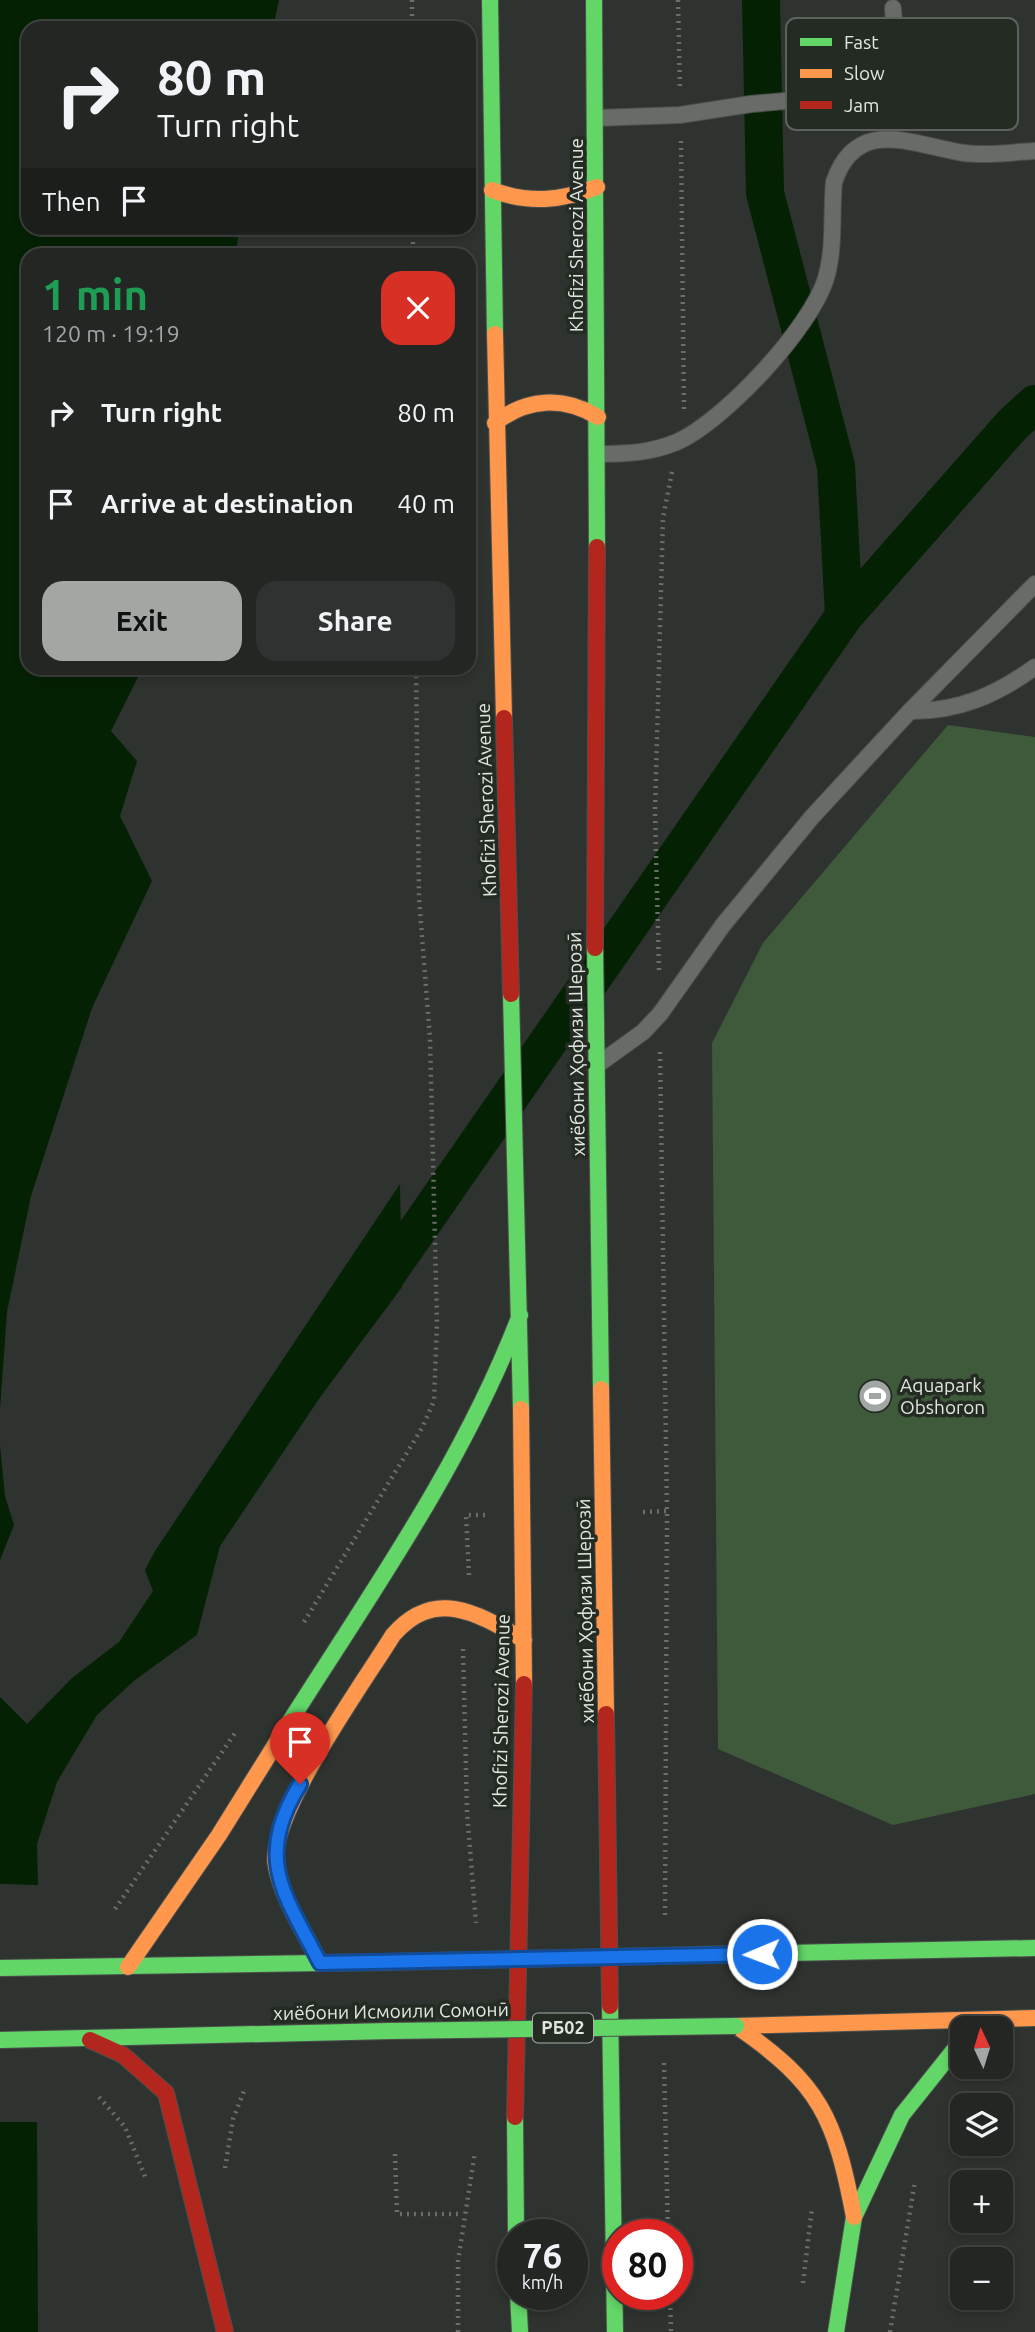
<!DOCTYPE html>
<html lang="en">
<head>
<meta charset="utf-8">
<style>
  :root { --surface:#232623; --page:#2f3230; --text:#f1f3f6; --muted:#a3a5a6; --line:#404341; --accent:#a3a7a3 }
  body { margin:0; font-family:Ubuntu,sans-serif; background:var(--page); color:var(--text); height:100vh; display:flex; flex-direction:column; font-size:26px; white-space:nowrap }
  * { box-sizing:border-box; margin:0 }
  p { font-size:23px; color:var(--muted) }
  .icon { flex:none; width:38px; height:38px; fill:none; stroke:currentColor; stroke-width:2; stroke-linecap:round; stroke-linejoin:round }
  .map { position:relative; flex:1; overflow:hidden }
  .panel { position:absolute; left:21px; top:248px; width:455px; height:427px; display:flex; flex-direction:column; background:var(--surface); border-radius:21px; box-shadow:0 4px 10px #0003,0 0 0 2px var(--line) }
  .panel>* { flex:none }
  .banner { position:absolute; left:21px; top:21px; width:455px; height:214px; border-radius:21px; box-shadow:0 4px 10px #0003,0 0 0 2px var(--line); background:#232623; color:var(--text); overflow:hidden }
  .needle { width:46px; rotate:356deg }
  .fabs { position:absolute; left:950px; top:2016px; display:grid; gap:14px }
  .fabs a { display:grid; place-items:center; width:63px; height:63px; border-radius:14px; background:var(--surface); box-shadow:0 4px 10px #0003,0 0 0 2px var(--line); font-size:35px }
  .speed { position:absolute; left:497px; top:2219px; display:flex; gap:14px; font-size:35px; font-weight:700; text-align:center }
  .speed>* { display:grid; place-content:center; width:91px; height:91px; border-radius:50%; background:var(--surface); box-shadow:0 4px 10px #0003,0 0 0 2px var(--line); line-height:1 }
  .speed small { font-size:18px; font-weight:400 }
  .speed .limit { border:10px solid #d22; background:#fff; color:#111 }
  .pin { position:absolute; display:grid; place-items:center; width:60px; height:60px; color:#fff; margin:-72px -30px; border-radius:50% 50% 50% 0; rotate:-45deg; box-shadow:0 0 7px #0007 }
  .pin .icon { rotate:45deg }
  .me { position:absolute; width:77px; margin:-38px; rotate:269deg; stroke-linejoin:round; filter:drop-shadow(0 0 5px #0008) }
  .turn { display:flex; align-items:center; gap:24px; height:147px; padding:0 21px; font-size:32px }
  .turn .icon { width:91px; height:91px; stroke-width:2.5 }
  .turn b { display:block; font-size:49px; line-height:60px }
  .then { display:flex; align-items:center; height:66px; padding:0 21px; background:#0003; gap:14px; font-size:26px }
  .round { display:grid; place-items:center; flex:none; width:74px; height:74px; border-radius:21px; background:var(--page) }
  .head { display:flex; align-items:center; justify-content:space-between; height:119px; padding:0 21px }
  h1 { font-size:42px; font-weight:700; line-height:52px; color:#1e9e55 }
  .action { display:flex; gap:14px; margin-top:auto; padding:14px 21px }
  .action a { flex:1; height:80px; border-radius:21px; background:var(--accent); color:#111; font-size:28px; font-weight:700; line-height:80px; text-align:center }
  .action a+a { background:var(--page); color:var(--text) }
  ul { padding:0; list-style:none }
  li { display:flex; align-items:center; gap:21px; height:91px; padding:0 21px }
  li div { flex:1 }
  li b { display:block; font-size:26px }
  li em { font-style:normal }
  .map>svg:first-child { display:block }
  .green { fill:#3f593b }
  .water { fill:#052104 }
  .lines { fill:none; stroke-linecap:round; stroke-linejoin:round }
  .canal { stroke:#052104; stroke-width:38 }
  .lane-casing { stroke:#4c4f4c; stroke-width:18 }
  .fast-casing { stroke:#4c4f4c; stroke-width:18 }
  .slow-casing { stroke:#4c4f4c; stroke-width:18 }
  .jam-casing { stroke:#4c4f4c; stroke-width:18 }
  .path { stroke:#6a6d6a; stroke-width:4.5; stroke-dasharray:2 5; stroke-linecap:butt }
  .lane { stroke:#696b68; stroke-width:16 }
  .fast { stroke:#63d668; stroke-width:16 }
  .slow { stroke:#ff974d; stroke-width:16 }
  .jam { stroke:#b3261e; stroke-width:16 }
  .fast-bridge-casing { stroke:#4c4f4c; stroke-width:18; stroke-linecap:butt }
  .fast-bridge { stroke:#63d668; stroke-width:16 }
  .route-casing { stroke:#114b97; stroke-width:18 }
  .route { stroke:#1a73e8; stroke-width:12 }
  .labels { text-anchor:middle; stroke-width:7; stroke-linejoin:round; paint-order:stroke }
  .shield { fill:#242b23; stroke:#a9aea8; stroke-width:2 }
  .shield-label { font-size:18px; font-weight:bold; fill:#e2e6e1 }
  .street-label { font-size:19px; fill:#e2e6e1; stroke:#242b23 }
  .poi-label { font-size:19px; fill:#e2e6e1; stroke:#242b23; text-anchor:start }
  .key { fill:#242b23; stroke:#5d635c; stroke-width:2 }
  .key-label { font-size:19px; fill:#e2e6e1 }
</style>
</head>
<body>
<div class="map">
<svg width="1035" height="2332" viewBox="0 0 1035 2332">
  <rect width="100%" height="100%" fill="#2f332f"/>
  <path class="green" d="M948,725L1035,737V1794L893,1825L718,1749L712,1043L763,943Z"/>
  <path class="water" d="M0,0H279L273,28H28V228H239L236,255L28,256V668L138,669L139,675L111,731L137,761L120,816L152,881L92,1008L31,1196L7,1312L0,1410Z
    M400,1184L402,1287L321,1396L220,1546L197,1635L135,1680L97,1715L57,1782L37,1844L38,1885L0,1884V1697L27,1724L72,1678L119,1642L153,1591L145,1570L155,1551Z
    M0,1445L5,1496L14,1525L0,1560Z
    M0,2122H37L38,2332H0Z"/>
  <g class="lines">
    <path class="canal" d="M761,0L765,193L836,466L844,616
      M371,1297L844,616L1013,424L1035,404"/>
    <defs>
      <path id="lane" d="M596,118L680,115L751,104L877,93C906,78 894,36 893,8
        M598,454C627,454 650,453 677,442C724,421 811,328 826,278C835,248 831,213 834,182C857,114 915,146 964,153C988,156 1012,152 1035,151
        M910,711C958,712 996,695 1035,667
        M600,1063L643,1032L660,1014L723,925L812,817L910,711L1035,584"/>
      <path id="fast" d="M490,0L495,334
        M594,0L597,547
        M595,948L601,1389
        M511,994L521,1409
        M280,1737C366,1600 462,1467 520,1315
        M735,1954L1035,1948
        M0,1968L389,1962
        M610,2006L615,2332
        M0,2040L390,2031
        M515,2117L516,2235
        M518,2294L520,2332
        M836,2332L854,2217L902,2115L962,2040"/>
      <path id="slow" d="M492,190C529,204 560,201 597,187
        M495,334L504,718
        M495,423C527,398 563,396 598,417
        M601,1389L606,1714
        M521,1409L524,1684
        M320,1963C305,1933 282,1899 276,1866C266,1817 365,1681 393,1635C435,1587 477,1613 524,1640
        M128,1967L219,1835L280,1737
        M736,2026L1035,2018
        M736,2026C821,2084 835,2118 854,2217"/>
      <path id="jam" d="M504,718L511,994
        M595,948L597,547
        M606,1714L610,2006
        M90,2040L123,2055L166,2093L225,2332
        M515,2117L524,1684"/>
    </defs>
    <use href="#lane" class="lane-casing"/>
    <use href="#fast" class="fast-casing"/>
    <use href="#slow" class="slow-casing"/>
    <use href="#jam" class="jam-casing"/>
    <path class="path" d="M412,0V28
      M678,0L680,90
      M681,141L684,409
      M413,228V256
      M659,970L655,812L663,518L672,472
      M660,1052L667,1511L665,1918
      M643,1512L667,1511
      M469,1575L466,1515H485
      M304,1622L422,1428L434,1401L437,1323L430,1039L419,898L416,668
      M463,1649L467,1812L476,1923
      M115,1909L235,1733
      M664,2063L668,2235
      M99,2097L125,2127L146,2179
      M395,2154L397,2214H463
      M225,2168L233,2119L244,2091
      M803,2283L812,2208
      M670,2294L671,2332
      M458,2332V2261L475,2152
      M890,2332L915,2181"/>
    <use href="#lane" class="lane"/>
    <use href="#fast" class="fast"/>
    <use href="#slow" class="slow"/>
    <use href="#jam" class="jam"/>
    <defs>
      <path id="fast-bridge" d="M389,1962L735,1954
        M390,2031L736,2026"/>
    </defs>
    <use href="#fast-bridge" class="fast-bridge-casing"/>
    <use href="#fast-bridge" class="fast-bridge"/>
  </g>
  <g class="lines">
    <defs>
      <path id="route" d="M300,1784C254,1860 284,1893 320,1963L762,1954"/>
    </defs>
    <use href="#route" class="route-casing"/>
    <use href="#route" class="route"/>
  </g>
  <defs>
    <symbol id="stadium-disc" viewBox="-11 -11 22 22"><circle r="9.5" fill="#a3a7a3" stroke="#242b23"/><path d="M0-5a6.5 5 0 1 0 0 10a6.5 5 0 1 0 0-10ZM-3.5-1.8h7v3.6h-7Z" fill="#fff"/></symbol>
  </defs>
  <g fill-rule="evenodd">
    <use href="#stadium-disc" x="856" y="1377" width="38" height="38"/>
  </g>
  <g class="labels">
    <rect class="shield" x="533" y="2013.5" width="60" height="29" rx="5"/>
    <g class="shield-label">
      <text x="563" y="2034">РБ02</text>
    </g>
    <g class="street-label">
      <text transform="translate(576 235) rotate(-90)" y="7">Khofizi Sherozi Avenue</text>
      <text transform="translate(486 800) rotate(-92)" y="7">Khofizi Sherozi Avenue</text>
      <text transform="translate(576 1044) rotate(-91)" y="7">хиёбони Ҳофизи Шерозӣ</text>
      <text transform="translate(585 1611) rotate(-91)" y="7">хиёбони Ҳофизи Шерозӣ</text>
      <text transform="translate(501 1711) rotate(-89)" y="7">Khofizi Sherozi Avenue</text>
      <text transform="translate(391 2011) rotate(-1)" y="7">хиёбони Исмоили Сомонӣ</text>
    </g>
    <g class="poi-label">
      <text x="900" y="1392">Aquapark<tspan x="900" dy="22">Obshoron</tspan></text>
    </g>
  </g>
  <rect x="786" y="18" width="232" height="112" rx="10" class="key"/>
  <rect x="800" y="38" width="32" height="8" fill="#63d668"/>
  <rect x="800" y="69" width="32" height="9" fill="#ff974d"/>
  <rect x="800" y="101" width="32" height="8" fill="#b3261e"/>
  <g class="key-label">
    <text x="844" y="49">Fast</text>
    <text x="844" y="80">Slow</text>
    <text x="844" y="112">Jam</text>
  </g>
</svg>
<div class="fabs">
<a><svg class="needle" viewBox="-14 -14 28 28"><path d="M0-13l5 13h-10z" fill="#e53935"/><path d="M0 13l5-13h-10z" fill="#a3a5a6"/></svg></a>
<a><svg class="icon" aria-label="layers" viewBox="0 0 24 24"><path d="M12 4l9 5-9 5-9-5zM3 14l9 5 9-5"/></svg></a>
<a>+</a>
<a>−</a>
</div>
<div class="speed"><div>76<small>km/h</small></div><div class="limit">80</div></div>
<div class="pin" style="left:300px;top:1784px;background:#d93025"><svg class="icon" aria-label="arrive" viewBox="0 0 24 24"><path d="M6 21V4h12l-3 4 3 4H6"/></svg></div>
<svg class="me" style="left:762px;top:1954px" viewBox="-20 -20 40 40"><circle r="17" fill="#1a73e8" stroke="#fff" stroke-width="3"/><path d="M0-11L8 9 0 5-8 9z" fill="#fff"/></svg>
<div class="banner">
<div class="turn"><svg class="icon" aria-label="right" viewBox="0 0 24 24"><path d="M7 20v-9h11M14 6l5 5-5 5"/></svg><div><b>80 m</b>Turn right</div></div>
<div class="then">Then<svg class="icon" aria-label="arrive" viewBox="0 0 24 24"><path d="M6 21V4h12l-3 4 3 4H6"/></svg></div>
</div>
<section class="panel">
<div class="head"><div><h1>1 min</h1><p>120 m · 19:19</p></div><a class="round" style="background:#d93025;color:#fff"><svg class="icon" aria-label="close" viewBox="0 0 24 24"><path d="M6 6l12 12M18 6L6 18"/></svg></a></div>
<ul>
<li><svg class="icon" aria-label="right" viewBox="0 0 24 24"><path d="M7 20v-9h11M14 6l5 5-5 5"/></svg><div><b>Turn right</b></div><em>80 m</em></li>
<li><svg class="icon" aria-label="arrive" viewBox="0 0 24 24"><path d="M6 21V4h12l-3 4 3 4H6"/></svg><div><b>Arrive at destination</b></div><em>40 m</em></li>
</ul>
<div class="action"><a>Exit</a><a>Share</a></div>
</section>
</div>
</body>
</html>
